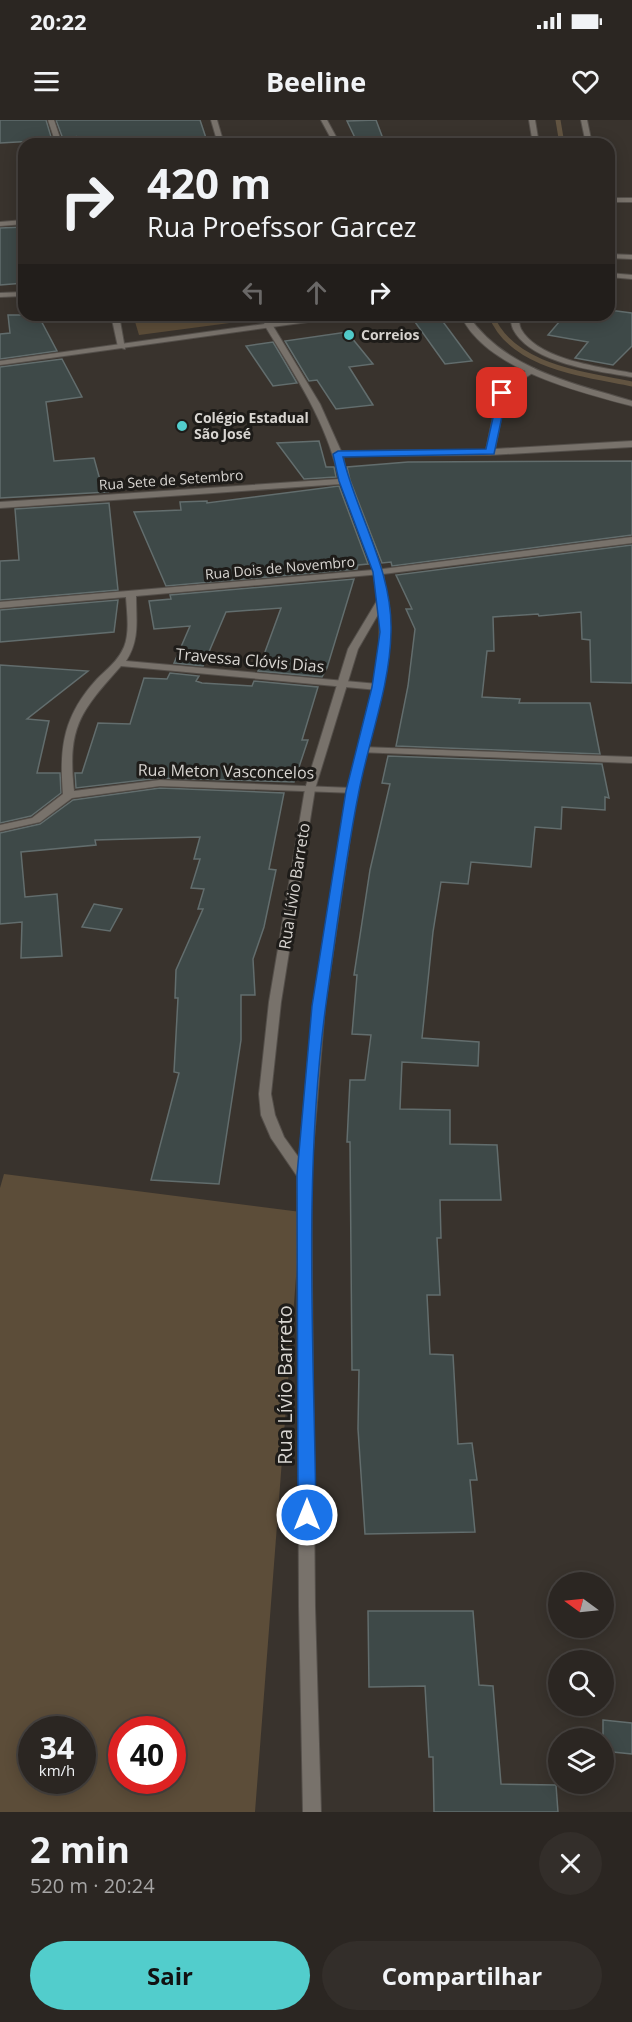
<!DOCTYPE html>
<html lang="pt">
<head>
<meta charset="utf-8">
<style>
  :root { --surface:#2b2622; --page:#332e2a; --text:#f1f3f6; --muted:#a6a5a5; --line:#474340; --accent:#52cdcc }
  body { margin:0; font-family:"Open Sans",sans-serif; background:var(--page); color:var(--text); height:100vh; display:flex; flex-direction:column; font-size:22px; white-space:nowrap }
  * { box-sizing:border-box; margin:0 }
  p { font-size:20px; color:var(--muted) }
  .icon { flex:none; width:33px; height:33px; fill:none; stroke:currentColor; stroke-width:2; stroke-linecap:round; stroke-linejoin:round }
  .map { position:relative; height:1692px; overflow:hidden }
  .sheet { display:flex; flex-direction:column; background:var(--surface); flex:1 }
  .sheet>* { flex:none }
  .hud { position:absolute; left:18px; top:18px; width:597px; height:183px; border-radius:18px; box-shadow:0 3px 15px #0003,0 0 0 2px var(--line); background:#2b2622; color:var(--text); overflow:hidden }
  .needle { width:39px; rotate:285deg }
  .controls { position:absolute; left:548px; top:1452px; display:grid; gap:12px }
  .controls a { display:grid; place-items:center; width:66px; height:66px; border-radius:50%; background:var(--surface); box-shadow:0 3px 15px #0003,0 0 0 2px var(--line); font-size:30px }
  .speed { position:absolute; left:18px; top:1596px; display:flex; gap:12px; font-size:30px; font-weight:700; text-align:center }
  .speed>* { display:grid; place-content:center; width:78px; height:78px; border-radius:50%; background:var(--surface); box-shadow:0 3px 15px #0003,0 0 0 2px var(--line); line-height:1 }
  .speed small { font-size:15px; font-weight:400 }
  .speed .limit { border:9px solid #d22; background:#fff; color:#111 }
  .pin { position:absolute; display:grid; place-items:center; width:51px; height:51px; color:#fff; margin:-26px; border-radius:12px; box-shadow:0 3px 9px #0006 }
  .me { position:absolute; width:66px; margin:-33px; rotate:0deg; stroke-linejoin:round; filter:drop-shadow(0 0 4px #0008) }
  .turn { display:flex; align-items:center; gap:21px; height:126px; padding:0 30px; font-size:27px }
  .turn .icon { width:78px; height:78px; stroke-width:2.5 }
  .turn b { display:block; font-size:42px; line-height:51px }
  .lanes { display:flex; align-items:center; height:57px; padding:0 30px; background:#0003; justify-content:center; gap:30px; direction:ltr }
  .lanes .off { opacity:.35 }
  .round { display:grid; place-items:center; flex:none; width:63px; height:63px; border-radius:32px; background:var(--page) }
  .head { display:flex; align-items:center; justify-content:space-between; height:102px; padding:0 30px }
  h1 { font-size:36px; font-weight:700; line-height:45px }
  .primary-button { display:flex; gap:12px; margin-top:auto; padding:12px 30px }
  .primary-button a { flex:1; height:69px; border-radius:36px; background:var(--accent); color:#111; font-size:24px; font-weight:700; line-height:69px; text-align:center }
  .primary-button a+a { background:var(--page); color:var(--text) }
  .status { display:flex; justify-content:space-between; align-items:center; height:42px; padding:0 30px; background:var(--surface); direction:ltr }
  .status svg { height:16px; fill:currentColor }
  header { display:flex; justify-content:space-between; align-items:center; height:78px; padding:0 30px; background:var(--surface); font-size:27px; font-weight:700 }
  .map>svg:first-child { display:block }
  .green { fill:#5c4d39; fill-rule:evenodd }
  .lines { fill:none; stroke-linecap:round; stroke-linejoin:round }
  .stream { stroke:#625441; stroke-width:5 }
  .building { fill:#3e4948; stroke:#626d6d; stroke-width:1.5 }
  .minor-casing { stroke:#544f4a; stroke-width:2 }
  .tertiary-casing { stroke:#544f4a; stroke-width:2 }
  .minor { fill:#78726b; fill-rule:evenodd }
  .tertiary { fill:#78726b; fill-rule:evenodd }
  .route { fill:#1a73e8; stroke:#114b97; stroke-width:1.5 }
  .poi-dot { fill:#52cdcc; stroke:#1e1c19; stroke-width:2 }
  .labels { text-anchor:middle; stroke-width:6; stroke-linejoin:round; paint-order:stroke }
  .far-poi-label { font-size:14px; font-weight:bold; fill:#d8d5d1; stroke:#1e1c19; text-anchor:start }
  .far-street-label { font-size:14px; fill:#d8d5d1; stroke:#1e1c19 }
  .street-label { font-size:16px; fill:#d8d5d1; stroke:#1e1c19 }
  .near-street-label { font-size:20px; fill:#d8d5d1; stroke:#1e1c19 }
</style>
</head>
<body>
<div class="status"><b>20:22</b><svg viewBox="0 0 49 12"><path d="M0 12V9h3v3zM5 12V6h3v6zM10 12V3h3v9zM15 12V0h3v12zM26 1h20v11H26zM47 4h2v5h-2z"/></svg></div>
<header><svg class="icon" aria-label="menu" viewBox="0 0 24 24"><path d="M4 6h16M4 12h16M4 18h16"/></svg>Beeline<svg class="icon" aria-label="heart" viewBox="0 0 24 24"><path d="M12 20l-8-8c-3-5 5-10 8-4 3-6 11-1 8 4z"/></svg></header>
<div class="map">
<svg width="632" height="1692" viewBox="0 0 632 1692">
  <rect width="100%" height="100%" fill="#39332d"/>
  <path class="green" d="M133,195H258L259,199L139,215Z
    M4,1054L301,1092L255,1692H0V1068ZM32,1610H82V1660H32ZM122,1610H172V1660H122Z"/>
  <g class="lines">
    <path class="stream" d="M558,0L562,24
      M491,195C511,247 584,254 632,264"/>
  </g>
  <path class="building" d="M0,0H46L52,20L0,23Z
    M56,0H200L208,24H78L76,16V19H63Z
    M376,0L385,24H358L347,1Z
    M24,107V163L0,165V108Z
    M609,190L632,193V226L613,245L575,238L588,222L548,215L565,195H609Z
    M8,195H38L57,231L0,239V214L10,213Z
    M410,195H438L472,241L445,244Z
    M347,212L373,244L349,247L373,285L336,289L317,260L309,261L285,221Z
    M273,222L286,244L297,263L273,266L246,226Z
    M62,239L82,277L46,282L54,341L94,338L100,360H107L108,372L0,378V247Z
    M319,321L326,347H334L336,357L304,359L277,323Z
    M632,341V415L392,446L391,442L382,443L350,360L347,347L408,342Z
    M339,366L368,444L358,445L357,449L166,466L134,392L181,390L180,382L207,381V383Z
    M109,383L118,470L0,480V441L19,440L15,389Z
    M632,425V563L591,562L590,520L582,519L581,492L539,496L538,494L493,497L494,531H487L482,577L520,579L519,583H590L600,634L396,626L408,566L415,509L406,489H412L396,455Z
    M354,459L327,548L322,557L258,551L281,488L226,492L203,546L174,543L190,506L154,509L149,481L171,479L170,475Z
    M118,480L114,512L0,522V490Z
    M0,545L88,551L27,599L49,601L37,653H60L61,673L31,696L0,703Z
    M170,553L199,556L196,561L202,563L252,566L254,561L318,567L302,620H308L294,662L160,658L76,668L75,653H82L98,603L130,604L144,558L167,559Z
    M388,636L602,644L609,678L605,677V690L562,687L561,709L535,707L531,747L471,742L468,764L441,762L433,812L422,918L479,922L478,946L402,942L400,989L450,990V1024L497,1025L501,1080H440L441,1118H437L440,1175H427L430,1234L453,1235L458,1324L472,1323L477,1360H470L475,1412L365,1414L358,1309L359,1250H352L350,1022H347L350,960H365L371,915L352,914L357,855H354L370,750L390,664L382,663Z
    M160,668L284,673L269,749L276,750L264,807L253,839L255,875H241V920L219,1064L151,1060L179,953L174,952L178,878H175L176,850L203,789H198L204,769L191,768L200,739H194L200,717L95,720L96,725L21,732L25,777L57,774L62,836L21,838L22,802L0,804V713L40,704L73,680Z
    M94,784L122,789L110,811L82,807Z
    M368,1491H473L479,1565L493,1566L501,1664L556,1665L558,1692H434L433,1637H429L425,1566L369,1567Z
    M603,1600L632,1603V1634L603,1631Z"/>
  <g class="lines">
    <defs>
      <path id="minor" d="M48,0H54L62,24H56Z
        M211,0H217L224,24H218Z
        M321,0H327L340,24H334Z
        M581,0H587L592,24H586Z
        M609,78H632V82H609Z
        M24,100V104L0,106V102Z
        M609,134L632,135V139L609,138Z
        M609,153L632,155V159L609,157Z
        M24,172V176L0,177V173Z
        M111,195H119L125,229L118,227Z
        M262,195H270L273,206L320,284L341,331L486,330L498,273L507,262L531,248H534V252L513,266L506,273L495,329L632,321V327L490,335L343,336L348,361L383,452L381,454L136,476C136,499 140,520 126,541L378,564L383,567L378,570L121,546C80,592 67,607 74,671L160,660L352,668L356,669L357,671L356,673L160,666L72,678L40,702L0,711V705L32,698L63,674C59,626 64,595 97,559C107,549 118,541 124,527C130,512 127,493 126,477L0,488V482L373,450L341,364L0,388V382L339,359C327,302 295,255 265,206Z
        M510,195H518C519,199 519,205 521,209C538,240 601,247 632,253V257C598,251 531,244 513,209C511,205 511,199 510,195Z
        M362,627L632,637V643L358,632L357,630L358,628Z"/>
      <path id="tertiary" d="M529,0H535L539,24H533Z
        M328,195H348L344,197L0,245V241Z
        M460,195H468C504,249 573,263 632,281V286C583,273 507,254 473,214C468,209 464,201 460,195Z
        M632,417V423L383,454L390,492L389,531L383,567L357,671L325,886L311,1055L315,1487L321,1692H303L299,1487L297,1056L271,1018L261,995L259,974L269,882L305,669L348,529L378,479L373,452L375,450ZM380,491L379,531L373,567L347,671L313,886L299,1038L284,1017L275,995L271,974L281,882L315,669L358,529Z"/>
    </defs>
    <use href="#minor" class="minor-casing"/>
    <use href="#tertiary" class="tertiary-casing"/>
    <use href="#minor" class="minor"/>
    <use href="#tertiary" class="tertiary"/>
  </g>
  <path class="route" d="M499,271L507,273L494,334L343,337C357,395 393,451 391,512C390,566 369,619 359,671C345,741 336,813 326,884C303,1053 314,1225 316,1395L313,1400L307,1402L301,1400L298,1395L297,1055L312,886L346,671L372,567L380,512L373,452L339,361L333,334L338,331L486,329Z"/>
  <g class="poi-dot">
    <circle cx="349" cy="215" r="6"/>
    <circle cx="182" cy="306" r="6"/>
  </g>
  <g class="labels">
    <g class="far-poi-label">
      <text x="361" y="220">Correios</text>
      <text x="194" y="303">Colégio Estadual<tspan x="194" dy="16">São José</tspan></text>
    </g>
    <g class="far-street-label">
      <text transform="translate(171 360) rotate(-4)" y="5">Rua Sete de Setembro</text>
      <text transform="translate(280 448) rotate(-5)" y="5">Rua Dois de Novembro</text>
    </g>
    <g class="street-label">
      <text transform="translate(250 540) rotate(5)" y="6">Travessa Clóvis Dias</text>
      <text transform="translate(226 651) rotate(1)" y="6">Rua Meton Vasconcelos</text>
      <text transform="translate(294 766) rotate(-81)" y="6">Rua Lívio Barreto</text>
    </g>
    <g class="near-street-label">
      <text transform="translate(285 1265) rotate(-90)" y="7">Rua Lívio Barreto</text>
    </g>
  </g>
</svg>
<div class="controls">
<a><svg class="needle" viewBox="-14 -14 28 28"><path d="M0-13l5 13h-10z" fill="#e53935"/><path d="M0 13l5-13h-10z" fill="#a6a5a5"/></svg></a>
<a><svg class="icon" aria-label="search" viewBox="0 0 24 24"><circle cx="10" cy="10" r="6"/><path d="M15 15l6 6"/></svg></a>
<a><svg class="icon" aria-label="layers" viewBox="0 0 24 24"><path d="M12 4l9 5-9 5-9-5zM3 14l9 5 9-5"/></svg></a>
</div>
<div class="speed"><div>34<small>km/h</small></div><div class="limit">40</div></div>
<div class="pin" style="left:502px;top:273px;background:#d93025"><svg class="icon" aria-label="arrive" viewBox="0 0 24 24"><path d="M6 21V4h12l-3 4 3 4H6"/></svg></div>
<svg class="me" style="left:307px;top:1395px" viewBox="-20 -20 40 40"><circle r="17" fill="#1a73e8" stroke="#fff" stroke-width="3"/><path d="M0-11L8 9 0 5-8 9z" fill="#fff"/></svg>
<div class="hud">
<div class="turn"><svg class="icon" aria-label="right" viewBox="0 0 24 24"><path d="M7 20v-9h11M14 6l5 5-5 5"/></svg><div><b>420 m</b>Rua Proefssor Garcez</div></div>
<div class="lanes"><svg class="icon off" aria-label="left" viewBox="0 0 24 24"><path d="M17 20v-9H6M10 6l-5 5 5 5"/></svg><svg class="icon off" aria-label="ahead" viewBox="0 0 24 24"><path d="M12 20V5M6 11l6-6 6 6"/></svg><svg class="icon" aria-label="right" viewBox="0 0 24 24"><path d="M7 20v-9h11M14 6l5 5-5 5"/></svg></div>
</div>
</div>
<section class="sheet">
<div class="head"><div><h1>2 min</h1><p>520 m · 20:24</p></div><a class="round"><svg class="icon" aria-label="close" viewBox="0 0 24 24"><path d="M6 6l12 12M18 6L6 18"/></svg></a></div>
<div class="primary-button"><a>Sair</a><a>Compartilhar</a></div>
</section>
</body>
</html>
